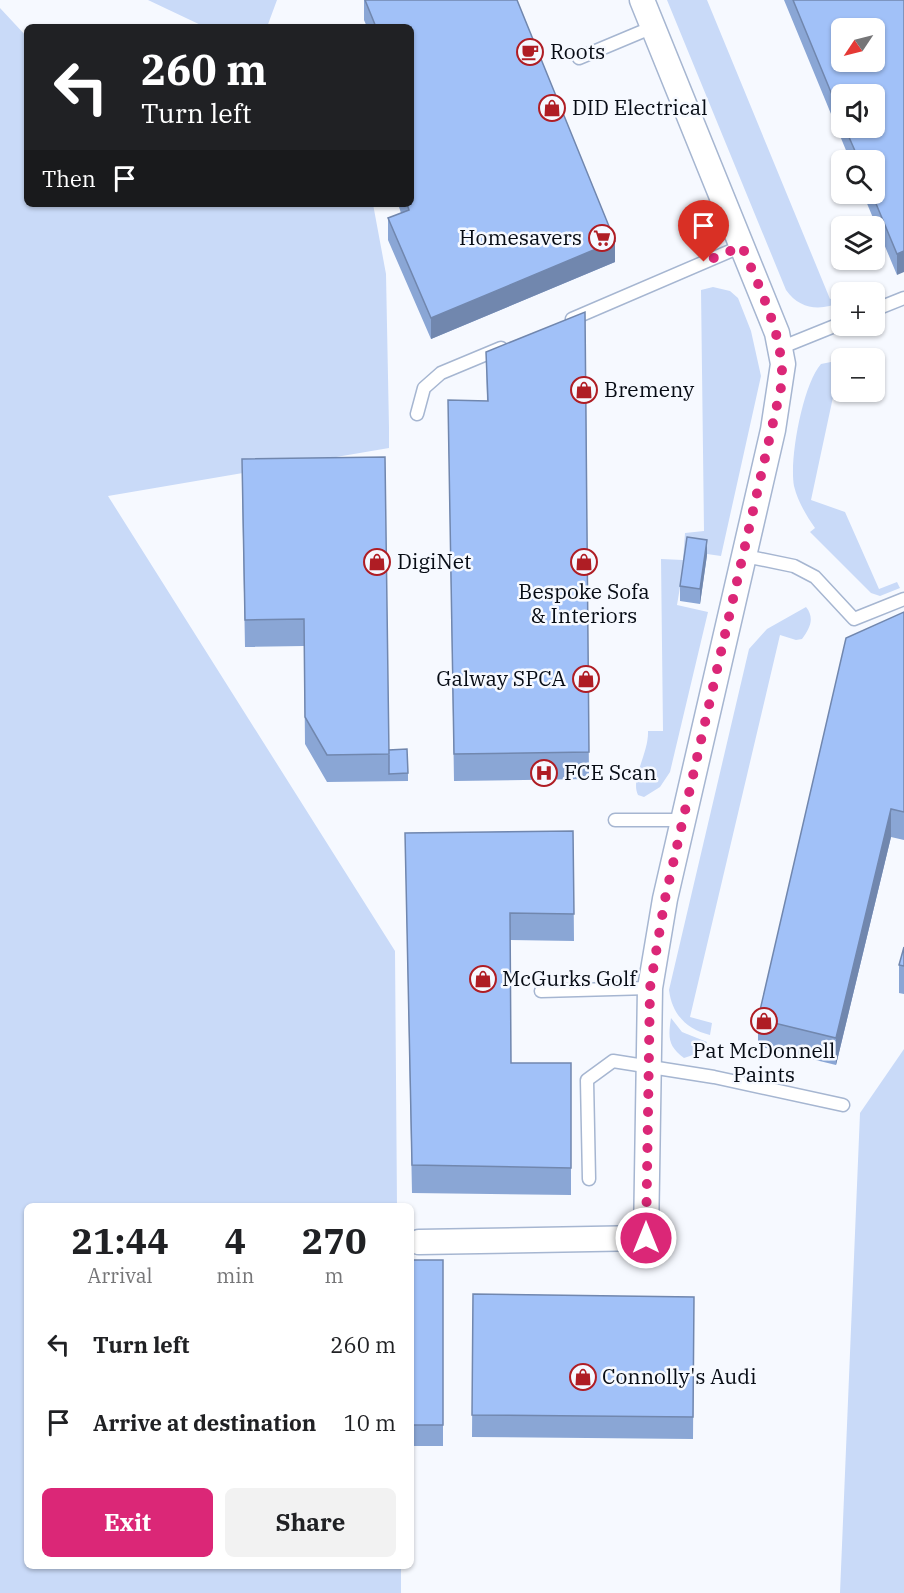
<!DOCTYPE html>
<html lang="en">
<head>
<meta charset="utf-8">
<style>
  :root { --surface:#fff; --page:#f2f2f2; --text:#202124; --muted:#757577; --accent:#db2777 }
  body { margin:0; font-family:"IBM Plex Serif",serif; background:var(--page); color:var(--text); height:100vh; display:flex; flex-direction:column; font-size:22px; white-space:nowrap }
  * { box-sizing:border-box; margin:0 }
  p { font-size:20px; color:var(--muted) }
  .icon { flex:none; width:33px; height:33px; fill:none; stroke:currentColor; stroke-width:2; stroke-linecap:round; stroke-linejoin:round }
  .map { position:relative; flex:1; overflow:hidden }
  .details { position:absolute; left:24px; top:1203px; width:390px; height:366px; display:flex; flex-direction:column; background:var(--surface); border-radius:9px; box-shadow:0 2px 4px #0004 }
  .details>* { flex:none }
  .hud { position:absolute; left:24px; top:24px; width:390px; height:183px; border-radius:9px; box-shadow:0 2px 4px #0004; background:#202124; color:#fff; overflow:hidden }
  .needle { width:39px; rotate:235deg }
  .buttons { position:absolute; left:831px; top:18px; display:grid; gap:12px }
  .buttons a { display:grid; place-items:center; width:54px; height:54px; border-radius:9px; background:var(--surface); box-shadow:0 2px 4px #0004; font-size:30px }
  .pin { position:absolute; display:grid; place-items:center; width:51px; height:51px; color:#fff; margin:-62px -26px; border-radius:50% 50% 50% 0; rotate:-45deg; box-shadow:0 0 6px #0007 }
  .pin .icon { rotate:45deg }
  .me { position:absolute; width:66px; margin:-33px; rotate:0deg; stroke-linejoin:round; filter:drop-shadow(0 0 4px #0008) }
  .turn { display:flex; align-items:center; gap:21px; height:126px; padding:0 18px; font-size:27px }
  .turn .icon { width:78px; height:78px; stroke-width:2.5 }
  .turn b { display:block; font-size:42px; line-height:51px }
  .then { display:flex; align-items:center; height:57px; padding:0 18px; background:#0003; gap:12px; font-size:22px }
  .eta { display:flex; justify-content:space-evenly; align-items:center; height:102px; text-align:center }
  .eta b { font-size:36px; font-weight:700; line-height:42px }
  .primary-button { display:flex; gap:12px; margin-top:auto; padding:12px 18px }
  .primary-button a { flex:1; height:69px; border-radius:9px; background:var(--accent); color:#fff; font-size:24px; font-weight:700; line-height:69px; text-align:center }
  .primary-button a+a { background:var(--page); color:var(--text) }
  ul { padding:0; list-style:none }
  li { display:flex; align-items:center; gap:18px; height:78px; padding:0 18px }
  li div { flex:1 }
  li b { display:block; font-size:22px }
  li em { font-style:normal }
  .map>svg:first-child { display:block }
  .green { fill:#c9daf8 }
  .lines { fill:none; stroke-linecap:round; stroke-linejoin:round }
  .lane-casing { stroke:#a6b6d1; stroke-width:15 }
  .street-casing { stroke:#a6b6d1; stroke-width:27 }
  .lane { stroke:#fff; stroke-width:12 }
  .street { stroke:#fff; stroke-width:24 }
  .wall { fill:#8aa6d5; fill-rule:evenodd }
  .shaded-wall { fill:#7187ae }
  .building { fill:#a1c1f8; stroke:#7187ae; stroke-width:1.5; fill-rule:evenodd }
  .route { stroke:#db2777; stroke-width:10; stroke-dasharray:0 18 }
  .labels { text-anchor:middle; stroke-width:5; stroke-linejoin:round; paint-order:stroke }
  .poi-label { font-size:21px; fill:#070c15; stroke:#f6f9ff; text-anchor:start }
</style>
</head>
<body>
<div class="map">
<svg width="904" height="1593" viewBox="0 0 904 1593">
  <rect width="100%" height="100%" fill="#f6f9ff"/>
  <path class="green" d="M148,0H277L267,27H205Z
    M667,0H707L830,299L841,295V302C821,311 800,310 786,290Z
    M0,8L27,37V204H373L386,274L389,428V448L108,496L395,951L397,1206H27V1566H401V1593H0Z
    M713,287L730,291L738,298L751,331L761,376L721,556L686,551L677,605L708,612L670,772L660,787L644,797L638,795C630,779 649,753 648,731H663L661,559L683,560L685,533L704,531L701,290Z
    M841,360V384L836,383L811,500L845,512L879,589L897,582L900,588L880,596L871,593L810,532L815,528C806,515 798,502 794,486C789,459 803,384 821,364Z
    M806,607C815,618 810,628 802,639L796,640L780,635L690,1017L712,1023L710,1035C686,1029 672,1014 669,990L749,649L767,629Z
    M671,1018L682,1032L707,1042L702,1052L684,1058C668,1046 668,1038 671,1018Z
    M904,1049V1593H840L860,1113Z"/>
  <g class="lines">
    <defs>
      <path id="lane" d="M579,58L653,27
        M874,310L904,298
        M572,319L742,246
        M780,348L842,323
        M417,414L424,388L441,373L501,348
        M745,556L794,566L815,577L854,619L904,599
        M615,820H684
        M541,991L650,988
        M589,1179L587,1080L613,1061L714,1077L843,1105"/>
      <path id="street" d="M419,1242L646,1238L650,988L665,899L773,430L783,364L777,333L642,0"/>
    </defs>
    <use href="#lane" class="lane-casing"/>
    <use href="#street" class="street-casing"/>
    <use href="#lane" class="lane"/>
    <use href="#street" class="street"/>
  </g>
  <path class="wall" d="M364,0H517L615,262L431,339L388,240V218L401,213L398,204H411V27H367L364,20Z
    M784,0H904L897,275L863,194H874V160H850ZM842,94L874,128H842Z
    M486,352L586,385L589,779L454,781L448,400L487,401Z
    M242,486L389,750L408,773V781L327,782L305,744L304,646L245,647Z
    M707,555L700,604L680,601V586Z
    M904,612V840L891,837L836,1065L758,1046V1019Z
    M573,831L574,941L510,940L511,1063H571V1195L412,1193L405,833Z
    M904,947V994L899,993V965Z
    M411,1260H443V1446H411Z
    M473,1294L694,1297L693,1439L472,1437Z"/>
  <path class="shaded-wall" d="M615,241V262L431,339V318Z
    M904,251V272L897,275V254Z
    M707,540V555L700,604V589Z
    M891,809V837L836,1065V1038Z"/>
  <path class="building" d="M365,0H517L615,241L431,318L388,218L409,210L407,204H411V27H376Z
    M793,0H904V251L897,254L872,194H874V160H859L845,128H874V94H842V119ZM842,28H874V62H842Z
    M585,312L589,752L454,754L448,400L488,401L486,352Z
    M385,457L389,754L327,755L305,717L304,619L245,620L242,459Z
    M687,537L707,540L700,589L680,586Z
    M904,612V812L891,809L836,1038L758,1019L846,638Z
    M407,749L408,773L389,774V750Z
    M573,831L574,914L510,913L511,1063H571V1168L412,1165L405,833Z
    M904,947V966L899,965Z
    M411,1260H443V1425H411Z
    M473,1294L694,1297L693,1417L472,1415Z"/>
  <g class="lines">
    <path class="route" d="M646,1238L650,988L665,899L782,383C784,335 760,290 742,246L704,262"/>
  </g>
  <defs>
    <symbol id="cafe-ring" viewBox="-11 -11 22 22"><circle r="9.5" fill="#f6f9ff" stroke="#af1d24" stroke-width="1.5"/><path d="M-5.5-4.5H6V0H3Q3 3.5 0 3.5H-2.5Q-5.5 3.5-5.5 0ZM3-3.2v2h1.7v-2ZM-6 4.5H4V6H-6Z" fill="#af1d24"/></symbol>
    <symbol id="shop-ring" viewBox="-11 -11 22 22"><circle r="9.5" fill="#f6f9ff" stroke="#af1d24" stroke-width="1.5"/><path d="M-5-2.5h2.3a2.7 3.5 0 0 1 5.4 0H5L5.5 6h-11ZM-1.5-2.5h3a1.5 2.3 0 0 0-3 0Z" fill="#af1d24"/></symbol>
    <symbol id="supermarket-ring" viewBox="-11 -11 22 22"><circle r="9.5" fill="#f6f9ff" stroke="#af1d24" stroke-width="1.5"/><path d="M-6-5.5h2.5l.6 2H6L4.5 2H-2.5L-4.4-4H-6ZM-1.5 3.2a1.3 1.3 0 1 0 .1 0ZM3 3.2a1.3 1.3 0 1 0 .1 0Z" fill="#af1d24"/></symbol>
    <symbol id="hospital-ring" viewBox="-11 -11 22 22"><circle r="9.5" fill="#f6f9ff" stroke="#af1d24" stroke-width="1.5"/><path d="M-5-5h3v3.5h4V-5h3V5h-3V1.5h-4V5h-3Z" fill="#af1d24"/></symbol>
  </defs>
  <g fill-rule="evenodd">
    <use href="#cafe-ring" x="515" y="37" width="30" height="30"/>
    <use href="#shop-ring" x="537" y="93" width="30" height="30"/>
    <use href="#supermarket-ring" x="587" y="223" width="30" height="30"/>
    <use href="#shop-ring" x="569" y="375" width="30" height="30"/>
    <use href="#shop-ring" x="362" y="547" width="30" height="30"/>
    <use href="#shop-ring" x="569" y="547" width="30" height="30"/>
    <use href="#shop-ring" x="571" y="664" width="30" height="30"/>
    <use href="#hospital-ring" x="529" y="758" width="30" height="30"/>
    <use href="#shop-ring" x="468" y="964" width="30" height="30"/>
    <use href="#shop-ring" x="749" y="1006" width="30" height="30"/>
    <use href="#shop-ring" x="568" y="1362" width="30" height="30"/>
  </g>
  <g class="labels">
    <g class="poi-label">
      <text x="550" y="59">Roots</text>
      <text x="572" y="115">DID Electrical</text>
      <text x="582" y="245" text-anchor="end">Homesavers</text>
      <text x="604" y="397">Bremeny</text>
      <text x="397" y="569">DigiNet</text>
      <text x="584" y="599" text-anchor="middle">Bespoke Sofa<tspan x="584" dy="24">&amp; Interiors</tspan></text>
      <text x="566" y="686" text-anchor="end">Galway SPCA</text>
      <text x="564" y="780">FCE Scan</text>
      <text x="502" y="986">McGurks Golf</text>
      <text x="764" y="1058" text-anchor="middle">Pat McDonnell<tspan x="764" dy="24">Paints</tspan></text>
      <text x="602" y="1384">Connolly's Audi</text>
    </g>
  </g>
</svg>
<div class="buttons">
<a><svg class="needle" viewBox="-14 -14 28 28"><path d="M0-13l5 13h-10z" fill="#e53935"/><path d="M0 13l5-13h-10z" fill="#757577"/></svg></a>
<a><svg class="icon" aria-label="sound" viewBox="0 0 24 24"><path d="M4 9h4l5-4v14l-5-4H4zM17 9q2 3 0 6"/></svg></a>
<a><svg class="icon" aria-label="search" viewBox="0 0 24 24"><circle cx="10" cy="10" r="6"/><path d="M15 15l6 6"/></svg></a>
<a><svg class="icon" aria-label="layers" viewBox="0 0 24 24"><path d="M12 4l9 5-9 5-9-5zM3 14l9 5 9-5"/></svg></a>
<a>+</a>
<a>−</a>
</div>
<div class="pin" style="left:704px;top:262px;background:#d93025"><svg class="icon" aria-label="arrive" viewBox="0 0 24 24"><path d="M6 21V4h12l-3 4 3 4H6"/></svg></div>
<svg class="me" style="left:646px;top:1238px" viewBox="-20 -20 40 40"><circle r="17" fill="#db2777" stroke="#fff" stroke-width="3"/><path d="M0-11L8 9 0 5-8 9z" fill="#fff"/></svg>
<div class="hud">
<div class="turn"><svg class="icon" aria-label="left" viewBox="0 0 24 24"><path d="M17 20v-9H6M10 6l-5 5 5 5"/></svg><div><b>260 m</b>Turn left</div></div>
<div class="then">Then<svg class="icon" aria-label="arrive" viewBox="0 0 24 24"><path d="M6 21V4h12l-3 4 3 4H6"/></svg></div>
</div>
<section class="details">
<div class="eta">
<div><b>21:44</b><p>Arrival</p></div>
<div><b>4</b><p>min</p></div>
<div><b>270</b><p>m</p></div>
</div>
<ul>
<li><svg class="icon" aria-label="left" viewBox="0 0 24 24"><path d="M17 20v-9H6M10 6l-5 5 5 5"/></svg><div><b>Turn left</b></div><em>260 m</em></li>
<li><svg class="icon" aria-label="arrive" viewBox="0 0 24 24"><path d="M6 21V4h12l-3 4 3 4H6"/></svg><div><b>Arrive at destination</b></div><em>10 m</em></li>
</ul>
<div class="primary-button"><a>Exit</a><a>Share</a></div>
</section>
</div>
</body>
</html>
